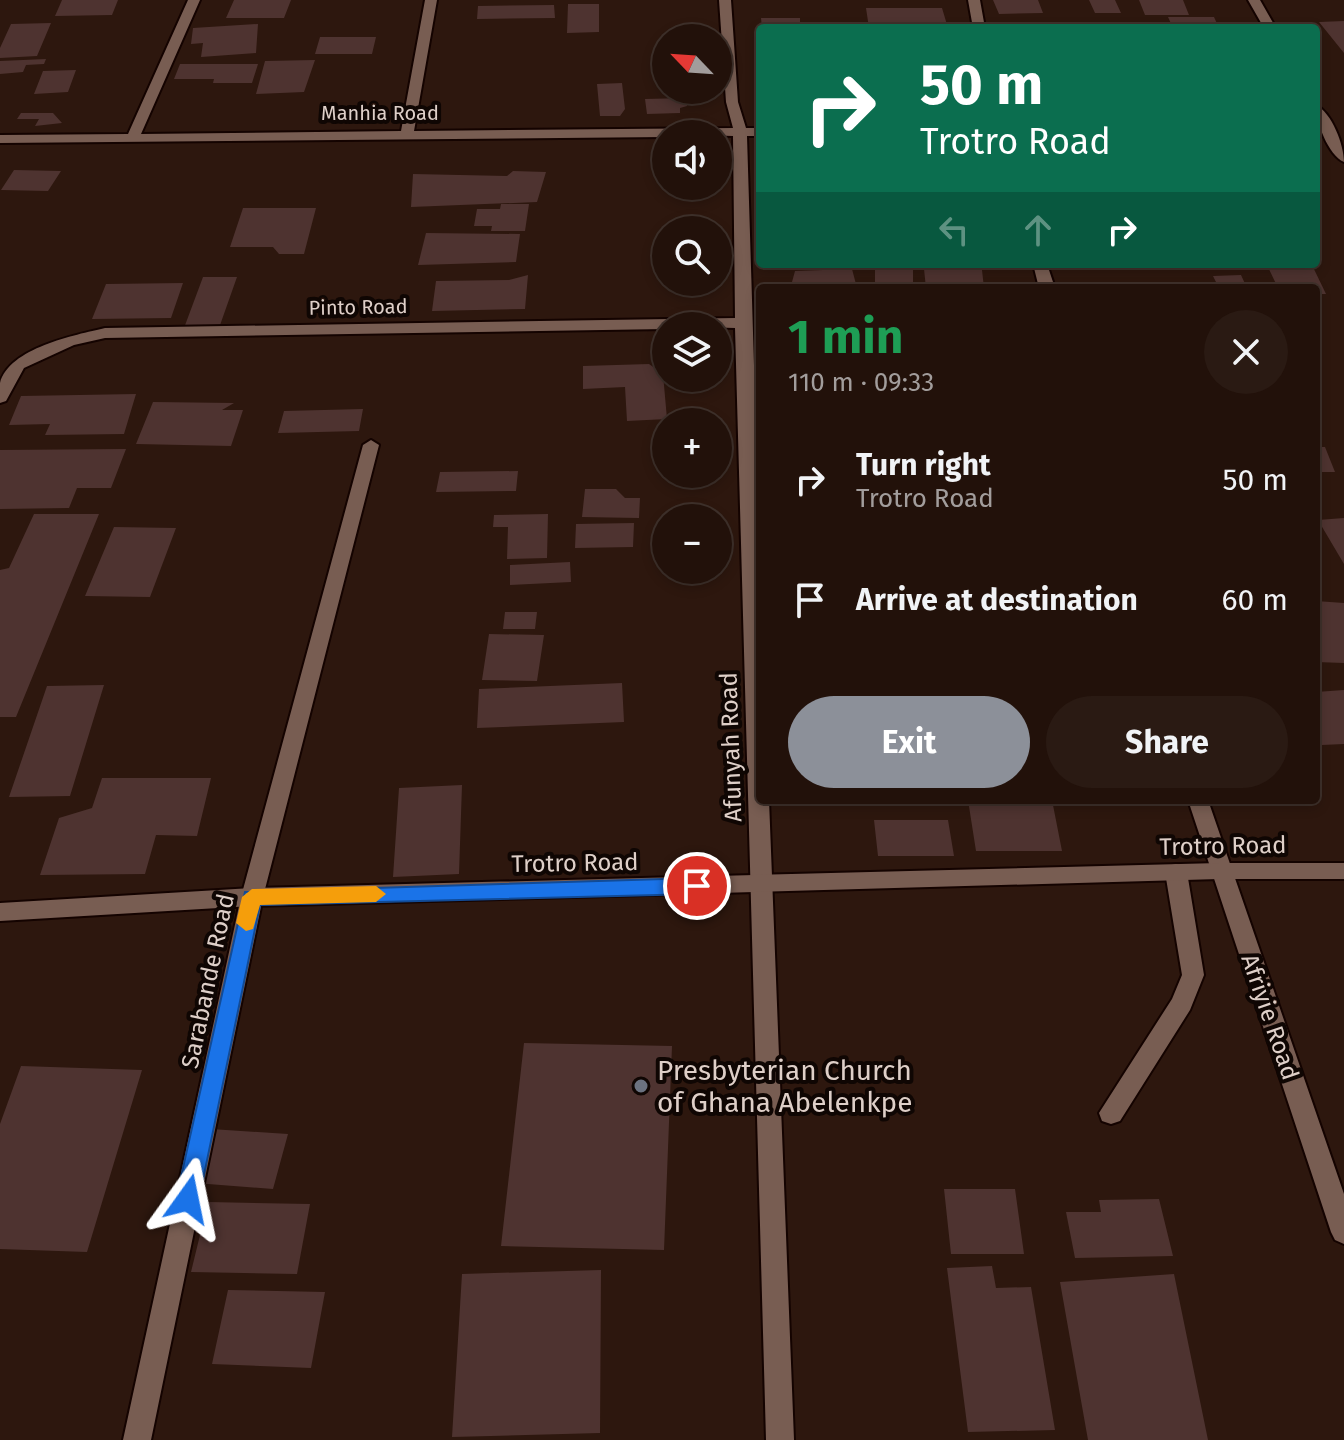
<!DOCTYPE html>
<html lang="en">
<head>
<meta charset="utf-8">
<style>
  :root { --surface:#22110a; --page:#2a1a13; --text:#f1f3f6; --muted:#a29d9c; --line:#3f312b; --accent:#8c9099 }
  body { margin:0; font-family:"Fira Sans",sans-serif; background:var(--page); color:var(--text); height:100vh; display:flex; flex-direction:column; font-size:30px; white-space:nowrap }
  * { box-sizing:border-box; margin:0 }
  p { font-size:26px; color:var(--muted) }
  .icon { flex:none; width:44px; height:44px; fill:none; stroke:currentColor; stroke-width:2; stroke-linecap:round; stroke-linejoin:round }
  .map { position:relative; flex:1; overflow:hidden }
  .side { position:absolute; left:756px; top:284px; width:564px; height:520px; display:flex; flex-direction:column; background:var(--surface); border-radius:8px; box-shadow:0 4px 12px #0003,0 0 0 2px var(--line) }
  .side>* { flex:none }
  .guide { position:absolute; left:756px; top:24px; width:564px; height:244px; border-radius:8px; box-shadow:0 4px 12px #0003,0 0 0 2px var(--line); background:#0b6e4f; color:#fff; overflow:hidden }
  .needle { width:52px; rotate:295deg }
  .buttons { position:absolute; left:652px; top:24px; display:grid; gap:16px }
  .buttons a { display:grid; place-items:center; width:80px; height:80px; border-radius:50%; background:var(--surface); box-shadow:0 4px 12px #0003,0 0 0 2px var(--line); font-size:40px }
  .pin { position:absolute; display:grid; place-items:center; width:68px; height:68px; color:#fff; margin:-34px; border:4px solid #fff; border-radius:50%; box-shadow:0 2px 8px #0007 }
  .me { position:absolute; width:88px; margin:-44px; rotate:12deg; stroke-linejoin:round; filter:drop-shadow(0 0 6px #0008) }
  .turn { display:flex; align-items:center; gap:28px; height:168px; padding:0 32px; font-size:36px }
  .turn .icon { width:104px; height:104px; stroke-width:2.5 }
  .turn b { display:block; font-size:56px; line-height:68px }
  .lanes { display:flex; align-items:center; height:76px; padding:0 32px; background:#0003; justify-content:center; gap:40px; direction:ltr }
  .lanes .off { opacity:.35 }
  .round { display:grid; place-items:center; flex:none; width:84px; height:84px; border-radius:42px; background:var(--page) }
  .overview { display:flex; align-items:center; justify-content:space-between; height:136px; padding:0 32px }
  h1 { font-size:48px; font-weight:700; line-height:60px; color:#1e9e55 }
  .button { display:flex; gap:16px; margin-top:auto; padding:16px 32px }
  .button a { flex:1; height:92px; border-radius:48px; background:var(--accent); color:#fff; font-size:32px; font-weight:700; line-height:92px; text-align:center }
  .button a+a { background:var(--page); color:var(--text) }
  ul { padding:0; list-style:none }
  li { display:flex; align-items:center; gap:24px; height:120px; padding:0 32px }
  li div { flex:1 }
  li b { display:block; font-size:30px }
  li em { font-style:normal }
  .map>svg:first-child { display:block }
  .building { fill:#4e3330 }
  .lines { fill:none; stroke-linecap:round; stroke-linejoin:round }
  .service-casing { stroke:#140300; stroke-width:4 }
  .minor-casing { stroke:#140300; stroke-width:4 }
  .tertiary-casing { stroke:#140300; stroke-width:4 }
  .service { fill:#785d52; fill-rule:evenodd }
  .minor { fill:#785d52; fill-rule:evenodd }
  .tertiary { fill:#785d52; fill-rule:evenodd }
  .route { fill:#1a73e8; stroke:#114b97; stroke-width:2 }
  .slow { fill:#f59e0b }
  .worship-dot { fill:#6b7280; stroke:#0f0603; stroke-width:3 }
  .labels { text-anchor:middle; stroke-width:8; stroke-linejoin:round; paint-order:stroke }
  .far-street-label { font-size:20px; fill:#decfc8; stroke:#0f0603 }
  .street-label { font-size:24px; fill:#decfc8; stroke:#0f0603 }
  .near-poi-label { font-size:28px; fill:#decfc8; stroke:#0f0603; text-anchor:start }
</style>
</head>
<body>
<div class="map">
<svg width="1344" height="1440" viewBox="0 0 1344 1440">
  <rect width="100%" height="100%" fill="#2d170e"/>
  <path class="building" d="M62,0H118L112,15L55,16Z
    M234,0H291L284,18H226Z
    M993,0H1038L1043,13L999,14Z
    M1089,0H1115L1121,13H1095Z
    M1139,0H1183L1189,15H1145Z
    M568,4H599V32L567,33Z
    M554,5L555,18L477,19L478,6Z
    M866,8H942L948,28H869Z
    M1168,17H1214L1219,28H1173Z
    M761,18H800V23H819L820,28H762Z
    M1344,21V53L1319,22Z
    M51,23L37,56L0,58V48L11,24Z
    M258,24L256,53L201,57L203,43L191,44L193,28Z
    M320,37H376L372,54H315Z
    M46,59L44,64L26,65L23,72L0,74V61Z
    M315,60L304,92L256,94L265,61Z
    M180,64H258L252,83H213L214,79H174Z
    M76,70L68,92L34,94L43,71Z
    M622,83L625,109L620,116H600L597,84Z
    M686,98L687,106L680,108V113L647,114L645,99Z
    M21,113H53L62,123L35,126L39,119H17Z
    M14,170L61,171L48,191L1,190Z
    M513,171L546,172L537,202L411,207L413,174L507,176Z
    M501,204H529L525,231H491L492,226H474L477,209H500Z
    M243,208H316L304,254H279L273,247H230Z
    M426,233L520,234L516,262L418,265Z
    M1267,265H1312L1326,294H1316V288H1278Z
    M875,268L913,270V288H875Z
    M852,269L857,288H778V285L792,282L795,271Z
    M924,269L982,270L984,288H926Z
    M528,275L525,309L432,311L436,281L509,280Z
    M1241,275L1247,288H1219L1213,276Z
    M203,277H237L219,328H184Z
    M183,283L171,318L92,319L106,284Z
    M649,364L663,374L667,419L627,421L625,387L583,389V366Z
    M136,394L124,434L45,435L50,424L9,425L21,396Z
    M153,402L234,403L222,410H243L231,446L136,444Z
    M363,409L359,431L278,433L284,411Z
    M1316,447H1325L1335,472H1316Z
    M126,449L111,488H77L69,508L0,509V450Z
    M518,471L516,491L436,492L440,472Z
    M585,489H616L625,498H640L639,518L582,517Z
    M34,514H99L16,717H0V570L9,568Z
    M548,514L547,558L507,559L508,527H493L494,515Z
    M1344,518V564L1318,520Z
    M634,523L633,547L575,548L576,524Z
    M114,527L176,528L150,597L85,596Z
    M570,562L571,582L510,585V565Z
    M1316,601L1344,603V663L1316,662Z
    M505,612H537L535,629H503Z
    M489,634L544,635L537,681L482,680Z
    M622,683L624,722L477,728L479,689Z
    M104,685L70,796L9,797L47,686Z
    M1344,690V744L1322,745L1316,732V692Z
    M102,778H211L197,836L156,835L145,874L40,875L59,818L92,808Z
    M462,785L459,874L393,877L399,788Z
    M968,800H1052L1062,851H976Z
    M874,820H948L954,856H878Z
    M524,1043L672,1046L664,1250L501,1246Z
    M21,1066L142,1070L87,1252L0,1249V1124Z
    M211,1129L288,1134L273,1189L195,1183Z
    M944,1189H1015L1024,1254H951Z
    M1159,1199L1173,1256L1075,1258L1066,1212H1101L1099,1200Z
    M208,1202L310,1204L297,1274L191,1272Z
    M992,1266L996,1288L1031,1287L1055,1430L968,1432L947,1268Z
    M601,1270L600,1433L452,1437L462,1274Z
    M1174,1274L1208,1440H1088L1060,1282Z
    M228,1290L325,1292L311,1368L212,1364Z"/>
  <g class="lines">
    <defs>
      <path id="service" d="M1176,864L1184,866L1187,872L1204,975L1190,1010L1120,1121L1111,1124L1102,1121L1099,1113L1172,999L1182,975L1165,872L1168,866Z"/>
      <path id="minor" d="M188,0H200L141,134L401,131L425,0H437L414,131L733,128L726,102L719,0H731L738,102L746,128H760V136H747L760,562V800H769L794,1440H766L735,328L666,326V329L105,338L74,345L24,368L6,401L0,403C0,397 0,389 0,383C9,348 75,335 105,328L735,318L733,136L666,134V137L0,143V135L128,134Z
        M968,0H980L985,28H973Z
        M1248,0H1260L1276,28H1264Z
        M1316,105C1332,113 1344,145 1344,162C1328,155 1316,122 1316,105Z
        M1033,264H1047L1055,288H1039Z
        M371,440L379,445L263,897L151,1440H123L241,897L363,445Z
        M1188,800H1208L1344,1194V1244L1335,1240L1331,1232Z"/>
      <path id="tertiary" d="M1219,863H1344V879H1219L252,906L0,921V903L252,888Z"/>
    </defs>
    <use href="#service" class="service-casing"/>
    <use href="#minor" class="minor-casing"/>
    <use href="#tertiary" class="tertiary-casing"/>
    <use href="#service" class="service"/>
    <use href="#minor" class="minor"/>
    <use href="#tertiary" class="tertiary"/>
  </g>
  <path class="route" d="M697,878L707,886L697,894L260,905L199,1199L196,1206L188,1209L180,1206L176,1199L245,892Z"/>
  <path class="slow" d="M376,886L386,894L376,902L260,905L253,929L246,931L236,923L242,897L252,889Z"/>
  <circle class="worship-dot" cx="641" cy="1086" r="8"/>
  <g class="labels">
    <g class="far-street-label">
      <text x="380" y="120">Manhia Road</text>
      <text transform="translate(358 307) rotate(-1)" y="7">Pinto Road</text>
    </g>
    <g class="street-label">
      <text transform="translate(731 747) rotate(-92)" y="8">Afunyah Road</text>
      <text transform="translate(1223 846) rotate(-1)" y="8">Trotro Road</text>
      <text transform="translate(575 863) rotate(-1)" y="8">Trotro Road</text>
      <text transform="translate(208 981) rotate(-78)" y="8">Sarabande Road</text>
      <text transform="translate(1270 1017) rotate(71)" y="8">Afriyie Road</text>
    </g>
    <g class="near-poi-label">
      <text x="657" y="1080">Presbyterian Church<tspan x="657" dy="32">of Ghana Abelenkpe</tspan></text>
    </g>
  </g>
</svg>
<div class="buttons">
<a><svg class="needle" viewBox="-14 -14 28 28"><path d="M0-13l5 13h-10z" fill="#e53935"/><path d="M0 13l5-13h-10z" fill="#a29d9c"/></svg></a>
<a><svg class="icon" aria-label="sound" viewBox="0 0 24 24"><path d="M4 9h4l5-4v14l-5-4H4zM17 9q2 3 0 6"/></svg></a>
<a><svg class="icon" aria-label="search" viewBox="0 0 24 24"><circle cx="10" cy="10" r="6"/><path d="M15 15l6 6"/></svg></a>
<a><svg class="icon" aria-label="layers" viewBox="0 0 24 24"><path d="M12 4l9 5-9 5-9-5zM3 14l9 5 9-5"/></svg></a>
<a>+</a>
<a>−</a>
</div>
<div class="pin" style="left:697px;top:886px;background:#d93025"><svg class="icon" aria-label="arrive" viewBox="0 0 24 24"><path d="M6 21V4h12l-3 4 3 4H6"/></svg></div>
<svg class="me" style="left:188px;top:1199px" viewBox="-20 -20 40 40"><path d="M0-17L14 15 0 8-14 15z" fill="#1a73e8" stroke="#fff" stroke-width="4"/></svg>
<div class="guide">
<div class="turn"><svg class="icon" aria-label="right" viewBox="0 0 24 24"><path d="M7 20v-9h11M14 6l5 5-5 5"/></svg><div><b>50 m</b>Trotro Road</div></div>
<div class="lanes"><svg class="icon off" aria-label="left" viewBox="0 0 24 24"><path d="M17 20v-9H6M10 6l-5 5 5 5"/></svg><svg class="icon off" aria-label="ahead" viewBox="0 0 24 24"><path d="M12 20V5M6 11l6-6 6 6"/></svg><svg class="icon" aria-label="right" viewBox="0 0 24 24"><path d="M7 20v-9h11M14 6l5 5-5 5"/></svg></div>
</div>
<section class="side">
<div class="overview"><div><h1>1 min</h1><p>110 m · 09:33</p></div><a class="round"><svg class="icon" aria-label="close" viewBox="0 0 24 24"><path d="M6 6l12 12M18 6L6 18"/></svg></a></div>
<ul>
<li><svg class="icon" aria-label="right" viewBox="0 0 24 24"><path d="M7 20v-9h11M14 6l5 5-5 5"/></svg><div><b>Turn right</b><p>Trotro Road</p></div><em>50 m</em></li>
<li><svg class="icon" aria-label="arrive" viewBox="0 0 24 24"><path d="M6 21V4h12l-3 4 3 4H6"/></svg><div><b>Arrive at destination</b></div><em>60 m</em></li>
</ul>
<div class="button"><a>Exit</a><a>Share</a></div>
</section>
</div>
</body>
</html>
